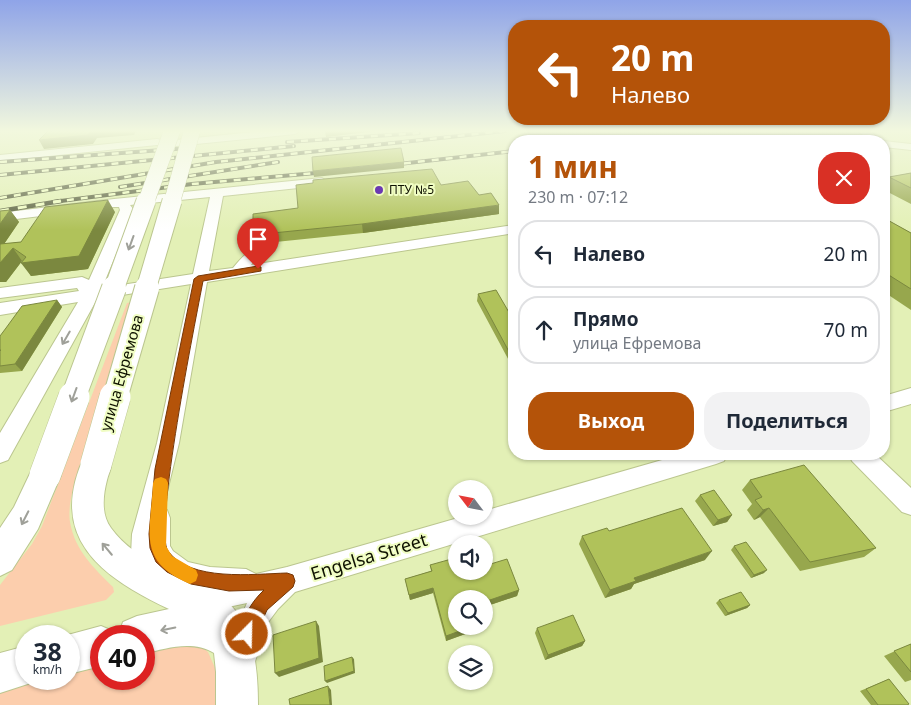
<!DOCTYPE html>
<html lang="ru">
<head>
<meta charset="utf-8">
<style>
  :root { --surface:#fff; --page:#f2f2f3; --text:#1f2937; --muted:#747a83; --line:#e0e1e3; --accent:#b45309 }
  body { margin:0; font-family:"Noto Sans",sans-serif; background:var(--page); color:var(--text); height:100vh; display:flex; flex-direction:column; font-size:19px; white-space:nowrap }
  * { box-sizing:border-box; margin:0 }
  p { font-size:16px; color:var(--muted) }
  .icon { flex:none; width:28px; height:28px; fill:none; stroke:currentColor; stroke-width:2; stroke-linecap:round; stroke-linejoin:round }
  .map { position:relative; flex:1; overflow:hidden }
  .drawer { position:absolute; left:508px; top:135px; width:382px; height:325px; display:flex; flex-direction:column; background:var(--surface); border-radius:20px; box-shadow:0 1px 4px #0004 }
  .drawer>* { flex:none }
  .banner { position:absolute; left:508px; top:20px; width:382px; height:105px; border-radius:20px; box-shadow:0 1px 4px #0004; background:#b45309; color:#fff; overflow:hidden }
  .needle { width:32px; rotate:302deg }
  .fabs { position:absolute; left:448px; top:480px; display:grid; gap:10px }
  .fabs a { display:grid; place-items:center; width:45px; height:45px; border-radius:50%; background:var(--surface); box-shadow:0 1px 4px #0004; font-size:25px }
  .speed { position:absolute; left:15px; top:625px; display:flex; gap:10px; font-size:25px; font-weight:700; text-align:center }
  .speed>* { display:grid; place-content:center; width:65px; height:65px; border-radius:50%; background:var(--surface); box-shadow:0 1px 4px #0004; line-height:1 }
  .speed small { font-size:12px; font-weight:400 }
  .speed .limit { border:8px solid #d22; background:#fff; color:#111 }
  .pin { position:absolute; display:grid; place-items:center; width:42px; height:42px; color:#fff; margin:-51px -21px; border-radius:50% 50% 50% 0; rotate:-45deg; box-shadow:0 0 5px #0007 }
  .pin .icon { rotate:45deg }
  .me { position:absolute; width:55px; margin:-28px; rotate:23deg; stroke-linejoin:round; filter:drop-shadow(0 0 4px #0008) }
  .turn { display:flex; align-items:center; gap:18px; height:105px; padding:0 20px; font-size:22px }
  .turn .icon { width:65px; height:65px; stroke-width:2.5 }
  .turn b { display:block; font-size:35px; line-height:42px }
  .round { display:grid; place-items:center; flex:none; width:52px; height:52px; border-radius:20px; background:var(--page) }
  .headline { display:flex; align-items:center; justify-content:space-between; height:85px; padding:0 20px }
  h1 { font-size:30px; font-weight:700; line-height:38px; color:var(--accent) }
  .action { display:flex; gap:10px; margin-top:auto; padding:10px 20px }
  .action a { flex:1; height:58px; border-radius:20px; background:var(--accent); color:#fff; font-size:20px; font-weight:700; line-height:58px; text-align:center }
  .action a+a { background:var(--page); color:var(--text) }
  ul { padding:0; list-style:none }
  li { display:flex; align-items:center; gap:15px; height:68px; margin:0 10px 8px; padding:0 10px; border:2px solid var(--line); border-radius:20px }
  li div { flex:1 }
  li b { display:block; font-size:19px }
  li em { font-style:normal }
  .map>svg:first-child { display:block }
  .green { fill:#fccead }
  .lines { fill:none; stroke-linecap:round; stroke-linejoin:round }
  .minor-casing { stroke:#bbc68f; stroke-width:2 }
  .major-casing { stroke:#bbc68f; stroke-width:2 }
  .minor { fill:#fff; fill-rule:evenodd }
  .major { fill:#fff; fill-rule:evenodd }
  .rail-far1-casing { stroke:#585f3f; stroke-width:4 }
  .rail-casing { stroke:#585f3f; stroke-width:4.5 }
  .rail-far1 { stroke:#f0fdc3; stroke-width:2.5; stroke-dasharray:7; stroke-linecap:butt }
  .rail { stroke:#f0fdc3; stroke-width:3; stroke-dasharray:9; stroke-linecap:butt }
  .major-bridge-far3-casing { stroke:#bbc68f; stroke-width:17; stroke-linecap:butt }
  .major-bridge-far2-casing { stroke:#bbc68f; stroke-width:21; stroke-linecap:butt }
  .major-bridge-far1-casing { stroke:#bbc68f; stroke-width:26; stroke-linecap:butt }
  .major-bridge-casing { stroke:#bbc68f; stroke-width:32; stroke-linecap:butt }
  .major-bridge-far3 { stroke:#fff; stroke-width:16 }
  .major-bridge-far2 { stroke:#fff; stroke-width:19 }
  .major-bridge-far1 { stroke:#fff; stroke-width:24 }
  .major-bridge { stroke:#fff; stroke-width:31 }
  .wall { fill:#97a74d }
  .shaded-wall { fill:#7b883f }
  .building { fill:#b0c25a; stroke:#7b883f }
  .oneway { stroke:#9fa099 }
  .route { fill:#b45309; stroke:#753606 }
  .slow { fill:#f59e0b }
  .poi-dot { fill:#6b3ab2; stroke:#f0fdc3; stroke-width:2 }
  .labels { text-anchor:middle; stroke-width:4; stroke-linejoin:round; paint-order:stroke }
  .far-poi-label { font-size:12px; fill:#0f1201; stroke:#f0fdc3; text-anchor:start }
  .street-label { font-size:15px; fill:#0f1201; stroke:#f0fdc3 }
  .near-street-label { font-size:18px; fill:#0f1201; stroke:#f0fdc3 }
</style>
</head>
<body>
<div class="map">
<svg width="911" height="705" viewBox="0 0 911 705">
  <rect width="100%" height="100%" fill="#e3f0b6"/>
  <path class="green" d="M137,301C122,346 107,390 92,435C84,459 66,497 70,522C75,551 94,568 113,587L114,592L106,600L0,626V585L32,544L42,526L127,303Z
    M163,638L192,639L208,652L219,677L217,705H0V681L26,674V679H69V663L101,654V679H144V643Z"/>
  <g class="lines">
    <defs>
      <path id="minor" d="M262,131H300L295,134L166,147L157,145L0,161V155L157,139L166,141Z
        M858,131H870L881,141H870Z
        M882,141H884L911,144V150L884,147V141Z
        M322,178L328,182L326,185L223,196L209,271L233,268C242,257 252,245 267,249L269,252C265,259 256,258 251,265L514,225V233L207,282L179,443L163,508L167,510L170,518V546L173,551L188,562L210,567L246,569L256,574L287,567L465,516H484V511L683,454H727L724,461L716,464L295,592L278,609L266,625L253,668L242,672L231,668L227,657L230,644L247,603L195,614L185,610L181,600L185,590L188,589L170,581L166,591L156,595L146,591L135,569L131,555L132,534L157,443L191,284L97,299L8,460L0,463V433L78,302L0,315V303L79,291L77,288L0,298V288L82,277L89,280L120,210L119,207H114L0,221V213L114,199ZM210,197L193,274L102,288L134,210L130,205Z
        M911,388V404L884,412V396Z
        M849,454H875L911,488V515L902,512L852,461Z"/>
      <path id="major" d="M96,451L107,455C108,458 111,462 111,465C111,470 108,475 107,480C103,495 101,515 111,528C124,546 143,558 162,567C182,577 203,584 221,597C254,620 258,668 258,705H216V672L214,653C193,640 166,648 144,654V636H118L123,622L137,616L169,609C101,577 46,537 85,455Z
        M45,461L56,465L61,475L38,529L12,570L0,576V528L14,507L34,465Z
        M101,626L115,632L117,636H101V666L69,674V636H64Z
        M26,646V679H41L40,680L0,693V653Z"/>
    </defs>
    <use href="#minor" class="minor-casing"/>
    <use href="#major" class="major-casing"/>
    <use href="#minor" class="minor"/>
    <use href="#major" class="major"/>
    <defs>
      <path id="rail-far1" d="M611,141L641,138
        M287,142L419,133
        M0,162L189,148
        M390,165L514,151
        M0,175L294,146
        M120,187L278,162
        M0,198L216,162L505,131
        M53,202L192,184L327,172"/>
      <path id="rail" d="M0,211L61,201"/>
    </defs>
    <use href="#rail-far1" class="rail-far1-casing"/>
    <use href="#rail" class="rail-casing"/>
    <use href="#rail-far1" class="rail-far1"/>
    <use href="#rail" class="rail"/>
    <defs>
      <path id="major-bridge-far3" d="M146,202L172,131
        M172,202L192,131"/>
      <path id="major-bridge-far2" d="M114,289L146,201
        M146,289L172,201"/>
      <path id="major-bridge-far1" d="M73,398L114,288
        M115,398L147,288"/>
      <path id="major-bridge" d="M96,464L115,397
        M45,475L74,397"/>
    </defs>
    <use href="#major-bridge-far3" class="major-bridge-far3-casing"/>
    <use href="#major-bridge-far2" class="major-bridge-far2-casing"/>
    <use href="#major-bridge-far1" class="major-bridge-far1-casing"/>
    <use href="#major-bridge" class="major-bridge-casing"/>
    <use href="#major-bridge-far3" class="major-bridge-far3"/>
    <use href="#major-bridge-far2" class="major-bridge-far2"/>
    <use href="#major-bridge-far1" class="major-bridge-far1"/>
    <use href="#major-bridge" class="major-bridge"/>
  </g>
  <path class="wall" d="M911,173V204L884,190V186L889,177Z
    M441,185L479,195L499,214L363,233L256,244L253,235L298,208Z
    M10,210L19,222L4,244L21,242L115,212L88,269L31,276L22,261L6,282H0V211Z
    M884,218L911,233V310L884,292Z
    M478,294L514,321V370L477,301Z
    M57,300L62,307L22,371L0,373V336Z
    M750,480L876,548L864,557L800,571L760,517L754,520L747,510L752,504L742,490Z
    M700,495L732,515L727,522L713,526L695,501Z
    M609,531L705,560L634,584L631,589L605,598L579,544L582,536Z
    M734,546L764,573L751,578L731,550Z
    M430,565L519,590L517,596L484,607V599H456L468,633L446,641L433,593L410,600L405,579L431,571Z
    M719,600L750,605L747,608L725,616L716,603Z
    M537,628L585,641L582,646L545,660L535,633Z
    M911,644V680L905,682L884,656Z
    M889,679L907,705H871L860,691Z"/>
  <path class="shaded-wall" d="M91,131H136L134,135L97,138L93,144L44,149L39,140Z
    M325,131H378L326,137Z
    M404,162V168L314,177L313,171Z
    M108,200L115,212L88,269L31,276L21,263Z
    M499,205V214L363,233L362,224Z
    M10,210L19,222L0,250V224Z
    M13,248L22,261L6,282H0V263Z
    M57,300L62,307L22,371L15,364Z
    M769,508L760,517L754,520L763,510Z
    M732,515L727,522L713,526L718,520Z
    M712,551L705,560L634,584L631,589L605,598L610,590L634,578Z
    M767,570L764,573L751,578L754,575Z
    M433,588V593L410,600L409,595Z
    M519,590L517,596L484,607V602Z
    M750,605L747,608L725,616L728,613Z
    M316,621L319,626L323,662L279,677L275,673Z
    M468,628V633L446,641V636Z
    M585,641L582,646L545,660L548,655Z
    M352,657L354,659L355,673L327,683L325,681Z
    M328,686L331,690L332,705H330Z"/>
  <path class="building" d="M48,131H91L88,135L39,140Z
    M401,148L404,162L313,171L312,157Z
    M432,169L441,185L468,181L479,195L491,193L499,205L362,224L253,235V214L298,208L296,185L313,183V180Z
    M911,173V188L889,177Z
    M108,200L79,256L21,263L26,257L13,248L0,263V244L21,242L45,207Z
    M10,210L0,224V211Z
    M884,218L911,233V289L884,272V269L889,261L884,258Z
    M496,290L514,321V361L478,294Z
    M57,300L15,364L0,366V351L1,350H0V336L6,328L22,306Z
    M804,465L876,548L810,562L769,508L763,510L755,500L762,497L750,480Z
    M714,490L732,515L718,520L700,495Z
    M682,508L712,551L634,578L636,581L610,590L582,536L607,528L609,531Z
    M746,542L767,570L754,575L734,546Z
    M455,558L456,563V571H459L460,574L467,571H484V566L507,559L519,590L484,602V599H456V626H468V628L446,636L433,588L409,595L405,579L432,571L430,565Z
    M741,592L750,605L728,613L719,600Z
    M573,615L585,641L548,655L537,628Z
    M316,621L319,658L275,673L273,635Z
    M911,644V672L894,651Z
    M352,657L354,671L325,681L324,666Z
    M889,679L909,704L907,705H878L866,689Z
    M328,686L330,705H290L289,699Z"/>
  <defs><path id="oneway-shaft" d="M-6 0H5M1.5-3L5.5 0L1.5 3" fill="none" stroke-width="1.6" stroke-linecap="round" stroke-linejoin="round" transform="scale(1.25)"/></defs>
  <g class="oneway">
    <use href="#oneway-shaft" transform="translate(131 243) rotate(110)"/>
    <use href="#oneway-shaft" transform="translate(66 338) rotate(120)"/>
    <use href="#oneway-shaft" transform="translate(74 395) rotate(110)"/>
    <use href="#oneway-shaft" transform="translate(25 518) rotate(117)"/>
    <use href="#oneway-shaft" transform="translate(107 549) rotate(-130)"/>
    <use href="#oneway-shaft" transform="translate(168 629) rotate(168)"/>
  </g>
  <linearGradient id="sky" x2="0" y2="1"><stop stop-color="#8fa4e8"/><stop offset="0.57" stop-color="#f2f8de"/><stop offset="1" stop-color="#f2f8de" stop-opacity="0"/></linearGradient>
  <rect width="911" height="230" fill="url(#sky)"/>
  <path class="route" d="M258,266L261,267V271L203,281C196,318 153,531 168,551C190,582 253,574 287,573L293,575L295,581L293,587L267,610L253,641L247,643L241,641L238,634C244,617 250,603 264,590L229,591L191,584L167,572L156,562L150,548L149,534L155,469L194,279L198,276Z"/>
  <path class="slow" d="M161,477L166,479L168,483L166,546L172,556L196,570L198,575L196,581L190,584C136,561 151,532 153,483L155,479Z"/>
  <circle class="poi-dot" cx="379" cy="190" r="5"/>
  <g class="labels">
    <g class="far-poi-label">
      <text x="389" y="194">ПТУ №5</text>
    </g>
    <g class="street-label">
      <text transform="translate(122 373) rotate(-74)" y="5">улица Ефремова</text>
    </g>
    <g class="near-street-label">
      <text transform="translate(369 557) rotate(-17)" y="6">Engelsa Street</text>
    </g>
  </g>
</svg>
<div class="fabs">
<a><svg class="needle" viewBox="-14 -14 28 28"><path d="M0-13l5 13h-10z" fill="#e53935"/><path d="M0 13l5-13h-10z" fill="#747a83"/></svg></a>
<a><svg class="icon" aria-label="sound" viewBox="0 0 24 24"><path d="M4 9h4l5-4v14l-5-4H4zM17 9q2 3 0 6"/></svg></a>
<a><svg class="icon" aria-label="search" viewBox="0 0 24 24"><circle cx="10" cy="10" r="6"/><path d="M15 15l6 6"/></svg></a>
<a><svg class="icon" aria-label="layers" viewBox="0 0 24 24"><path d="M12 4l9 5-9 5-9-5zM3 14l9 5 9-5"/></svg></a>
</div>
<div class="speed"><div>38<small>km/h</small></div><div class="limit">40</div></div>
<div class="pin" style="left:258px;top:269px;background:#d93025"><svg class="icon" aria-label="arrive" viewBox="0 0 24 24"><path d="M6 21V4h12l-3 4 3 4H6"/></svg></div>
<svg class="me" style="left:247px;top:634px" viewBox="-20 -20 40 40"><circle r="17" fill="#b45309" stroke="#fff" stroke-width="3"/><path d="M0-11L8 9 0 5-8 9z" fill="#fff"/></svg>
<div class="banner">
<div class="turn"><svg class="icon" aria-label="left" viewBox="0 0 24 24"><path d="M17 20v-9H6M10 6l-5 5 5 5"/></svg><div><b>20 m</b>Налево</div></div>
</div>
<section class="drawer">
<div class="headline"><div><h1>1 мин</h1><p>230 m · 07:12</p></div><a class="round" style="background:#d93025;color:#fff"><svg class="icon" aria-label="close" viewBox="0 0 24 24"><path d="M6 6l12 12M18 6L6 18"/></svg></a></div>
<ul>
<li><svg class="icon" aria-label="left" viewBox="0 0 24 24"><path d="M17 20v-9H6M10 6l-5 5 5 5"/></svg><div><b>Налево</b></div><em>20 m</em></li>
<li><svg class="icon" aria-label="ahead" viewBox="0 0 24 24"><path d="M12 20V5M6 11l6-6 6 6"/></svg><div><b>Прямо</b><p>улица Ефремова</p></div><em>70 m</em></li>
</ul>
<div class="action"><a>Выход</a><a>Поделиться</a></div>
</section>
</div>
</body>
</html>
